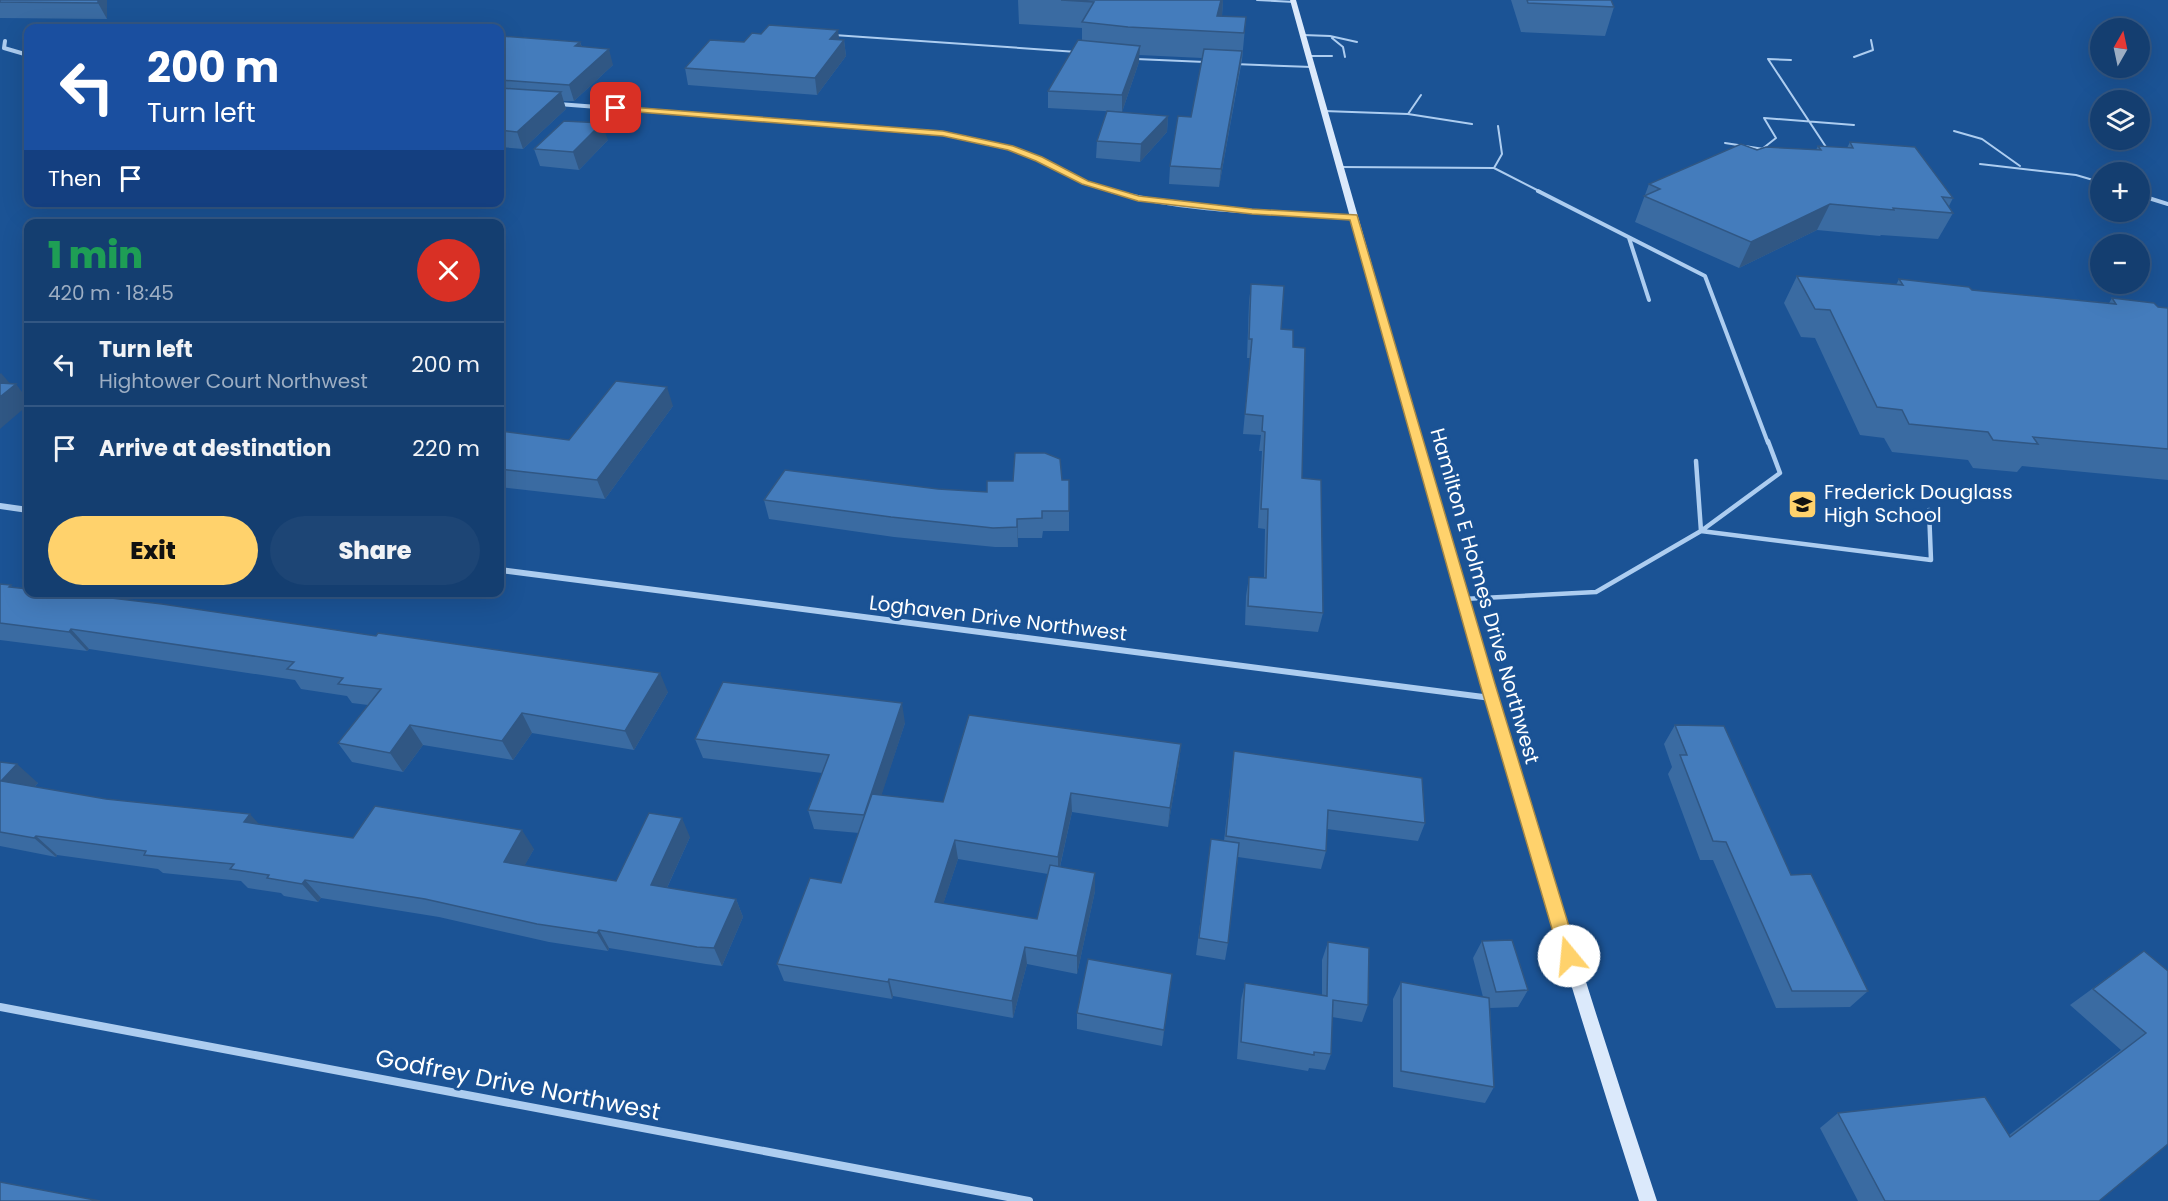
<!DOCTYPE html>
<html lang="en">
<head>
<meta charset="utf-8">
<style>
  :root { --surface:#143e70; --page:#1d4575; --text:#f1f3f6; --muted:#9daec3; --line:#335783; --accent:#ffd26c }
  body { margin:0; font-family:Poppins,sans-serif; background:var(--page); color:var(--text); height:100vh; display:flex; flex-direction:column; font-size:22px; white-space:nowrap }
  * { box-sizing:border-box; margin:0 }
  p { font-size:20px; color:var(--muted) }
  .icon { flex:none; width:33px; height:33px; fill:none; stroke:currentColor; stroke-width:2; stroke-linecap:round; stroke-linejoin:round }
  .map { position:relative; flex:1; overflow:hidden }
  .panel { position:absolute; left:24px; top:219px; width:480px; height:378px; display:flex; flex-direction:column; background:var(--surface); border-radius:12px; box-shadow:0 6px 24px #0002,0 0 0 2px var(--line) }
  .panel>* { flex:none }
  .hud { position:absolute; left:24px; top:24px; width:480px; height:183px; border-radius:12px; box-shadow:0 6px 24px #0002,0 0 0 2px var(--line); background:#1a4fa0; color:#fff; overflow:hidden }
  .needle { width:39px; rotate:9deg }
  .controls { position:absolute; left:2090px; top:18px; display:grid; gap:12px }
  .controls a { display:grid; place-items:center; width:60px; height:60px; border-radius:50%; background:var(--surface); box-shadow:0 6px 24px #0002,0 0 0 2px var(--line); font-size:30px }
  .pin { position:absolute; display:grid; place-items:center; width:51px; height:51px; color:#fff; margin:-26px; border-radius:12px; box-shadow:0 3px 9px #0006 }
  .me { position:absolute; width:66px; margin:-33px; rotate:343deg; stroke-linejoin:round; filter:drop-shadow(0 0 4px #0008) }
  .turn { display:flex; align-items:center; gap:21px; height:126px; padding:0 24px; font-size:27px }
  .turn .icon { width:78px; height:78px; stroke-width:2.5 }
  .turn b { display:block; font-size:42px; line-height:51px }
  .then { display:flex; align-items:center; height:57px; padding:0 24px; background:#0003; gap:12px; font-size:22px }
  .round { display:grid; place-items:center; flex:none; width:63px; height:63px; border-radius:32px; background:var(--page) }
  .headline { display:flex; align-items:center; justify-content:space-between; height:102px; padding:0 24px }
  h1 { font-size:36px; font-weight:800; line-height:45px; color:#1e9e55 }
  .primary-button { display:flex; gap:12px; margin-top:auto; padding:12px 24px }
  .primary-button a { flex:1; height:69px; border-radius:36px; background:var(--accent); color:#111; font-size:24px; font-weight:800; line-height:69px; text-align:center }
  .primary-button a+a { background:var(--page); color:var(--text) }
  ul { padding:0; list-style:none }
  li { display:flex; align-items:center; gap:18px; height:84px; padding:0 24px; border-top:2px solid var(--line) }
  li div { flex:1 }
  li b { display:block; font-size:22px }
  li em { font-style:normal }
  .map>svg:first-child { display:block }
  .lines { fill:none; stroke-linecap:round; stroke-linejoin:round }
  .lane-far2 { stroke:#adcdf0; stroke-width:2 }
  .lane-far1 { stroke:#adcdf0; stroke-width:4 }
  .lane { stroke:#adcdf0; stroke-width:4.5 }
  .street-far3 { stroke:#adcdf0; stroke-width:4 }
  .street-far2 { stroke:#adcdf0; stroke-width:4.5 }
  .street-far1 { stroke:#adcdf0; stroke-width:6 }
  .street { stroke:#adcdf0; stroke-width:8 }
  .secondary { fill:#dbe9fb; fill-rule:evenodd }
  .wall { fill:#3a6ba2; fill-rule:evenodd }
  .shaded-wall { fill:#305784 }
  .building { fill:#447cbc; stroke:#305784; stroke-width:1.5 }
  .route { fill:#ffd26c; stroke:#a68846; stroke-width:1.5 }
  .labels { text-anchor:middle; stroke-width:6; stroke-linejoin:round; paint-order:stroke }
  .poi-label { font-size:20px; fill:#fff; stroke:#1b5395; text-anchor:start }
  .street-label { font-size:20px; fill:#fff; stroke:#1b5395 }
  .near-street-label { font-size:24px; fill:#fff; stroke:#1b5395 }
</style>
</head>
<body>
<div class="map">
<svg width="2168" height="1201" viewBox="0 0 2168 1201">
  <rect width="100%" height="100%" fill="#1b5395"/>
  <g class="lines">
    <path class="lane-far2" d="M1257,0L1294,2
      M834,35L1077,52
      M1303,35L1330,36L1357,42
      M1332,38L1343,47L1345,57
      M1309,56H1332
      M1854,57L1873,50L1871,40
      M1136,59L1205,62
      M1768,59L1828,150
      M1768,59L1791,60
      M1234,64L1312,67
      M1324,111L1408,114L1472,124
      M1408,114L1421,95
      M1764,118L1854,125
      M1954,131L1982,139L2020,166
      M1725,143L1764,149
      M1762,149L1776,138L1764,118
      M1980,164L2076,175L2100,182
      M1340,167L1494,168L1541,192
      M1494,168L1502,154L1498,126"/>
    <path class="lane-far1" d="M1538,191L1705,276L1768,443
      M2139,195L2168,204
      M1629,238L1649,300"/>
    <path class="lane" d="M1696,461L1701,531
      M1701,531L1931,560L1929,510
      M1463,599L1596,592L1701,531L1780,473L1768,441"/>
    <path class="street-far3" d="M5,41L4,48L28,55
      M558,104L943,133L1010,148L1039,159L1085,183L1117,192"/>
    <path class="street-far2" d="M1112,191C1190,213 1274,212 1354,217"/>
    <path class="street-far1" d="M0,506L28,510
      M500,570L1491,698"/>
    <path class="street" d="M0,1007L1029,1201"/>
    <path class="secondary" d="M1290,0H1296C1411,402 1525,804 1657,1201H1639C1511,804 1401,402 1290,0Z"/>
  </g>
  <path class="wall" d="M0,0H107V19L0,18Z
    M1018,0H1223L1222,16L1246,17L1242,60L1219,187L1169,184L1170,166L1191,117L1202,58L1139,55V62L1122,112L1048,108V91L1082,40V28L1019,24Z
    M1511,0H1611L1614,7L1605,36L1521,32Z
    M500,36L580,42L582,47L613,65L574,101H563L566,109L523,149L500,147Z
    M844,40L846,56L817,95L688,85L685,68L744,42Z
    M1168,116L1167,132L1140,162L1096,158L1097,141Z
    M608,140L579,170L540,166L534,149Z
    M1850,142L1953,198L1949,206L1953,213L1938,239L1881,235L1880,236L1817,230L1739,268L1635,222L1649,184L1757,150H1816L1818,146L1847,148Z
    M1797,276L1896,285L1899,279L1972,290L2109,303L2112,298L2158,307L2168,308V480L2022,466L2017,472L1973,468L1968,460L1892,452L1884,438L1860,435L1815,338L1801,337L1784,303Z
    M1251,284L1293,347L1302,478L1323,613L1318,632L1245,625L1246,596L1249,577L1264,578L1265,529L1258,528L1262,451H1259L1261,435L1243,434L1250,358H1247L1249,302Z
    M673,406L605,499L500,487V431L569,440Z
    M1062,480H1069V531H1043L1042,538H1018V547H995L894,537L769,519L764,500L938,489L987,492Z
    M0,584L13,587L668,692L634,750L532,733L513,760L423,745L403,772L352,762L338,743L368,705L352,703L347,696L301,689L295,680L89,649L87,651L0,640Z
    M905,723L881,795L943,802L1181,744L1179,763L1168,827L1072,812L1060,867L1095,873V891L1077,974L1027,964L1013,1018L893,996L892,999L784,981L777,964L841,883L859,833L814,829L808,810L822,773L703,758L695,739ZM958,859L1048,874L1037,919L943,904Z
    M1675,725L1791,875L1868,991L1850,1007L1776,1008L1713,860H1700L1668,774L1672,767L1664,744Z
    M1234,751L1425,823L1418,841L1327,829L1326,851L1321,869L1238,857L1228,943L1225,960L1196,955L1211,839L1224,841L1232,770Z
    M0,762L38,783L34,787L106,799L258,824L353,838L534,849L524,866L616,881L690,837L667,888L736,899L743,917L722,966L706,964L609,948L608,951L549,942L439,917L321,898L318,902L284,896L281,893L248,888L241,881L163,873L158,869L57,855L56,857L0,846Z
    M1482,941L1528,990L1518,1007L1490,1008L1494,1087L1485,1103L1393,1087V999L1401,982L1483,997L1473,958Z
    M1328,942L1368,1005L1362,1022L1332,1017L1331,1054L1325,1070L1309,1068L1308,1071L1237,1059L1241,1000L1245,983L1322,995V960Z
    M2144,951L2168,971L2099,1201H1858L1820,1128L1838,1113L2009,1135L2121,1050L2070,1005Z
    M1170,991L1162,1046L1077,1029V1013Z"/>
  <path class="shaded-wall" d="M98,0H107V19L98,3Z
    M1221,0H1223L1222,16H1217Z
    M838,30L840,45L844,40L846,56L817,95L815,78L830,39Z
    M580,42L585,57L575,46Z
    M1140,46L1139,62L1122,112V95Z
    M609,49L613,65L574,101L569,85Z
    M1242,51L1240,67L1219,187L1221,169Z
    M561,92L566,109L523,149L517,132Z
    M1168,116L1167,132L1140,162L1141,144Z
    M602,123L608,140L579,170L573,152Z
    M1830,204L1817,230L1739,268L1751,242Z
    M1,373L13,387L16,384L28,400V405L0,429V374Z
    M667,387L673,406L605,499L597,480Z
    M1017,519L1018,538V547L1017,527Z
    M71,629L89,649L87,651L69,632Z
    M660,673L668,692L634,750L625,731Z
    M902,703L905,723L869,834L864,815Z
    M522,713L532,733L513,760L502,741Z
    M410,725L423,745L403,772L390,753Z
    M1181,744L1179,763L1168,827L1170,808Z
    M17,764L38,783L22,799L1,781Z
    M1071,793L1072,812L1058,875V857Z
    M250,814L267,833L244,822Z
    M682,818L690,837L660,903L651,885Z
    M522,830L534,849L516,881L504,862Z
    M36,836L57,855L56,857L34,838Z
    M955,840L958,859L938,920L935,902Z
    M1095,873V891L1077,974V956Z
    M305,880L321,898L318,902L302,884Z
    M736,899L743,917L722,966L714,948Z
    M599,930L609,948L608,951L597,933Z
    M1025,947L1027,964L1013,1018L1012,1001Z
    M1172,974L1170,991L1162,1046L1164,1030Z
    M889,979L893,996L892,999L888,982Z"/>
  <path class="building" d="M0,0H98V3L0,2Z
    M1061,0H1221L1217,16L1246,17L1244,33L1128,27L1082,22L1094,2Z
    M1527,0H1611L1614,7L1528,3Z
    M769,25L838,30L830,39L844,40L815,78L685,68L710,40L744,42L752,33L761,34Z
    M500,36L580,42L575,46L609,49L569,85L500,80Z
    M1078,40L1140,46L1122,95L1048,91Z
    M1204,49L1242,51L1221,169L1170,166L1178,116L1191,117Z
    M500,88L561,92L517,132L500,130Z
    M1107,111L1168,116L1141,144L1097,141Z
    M564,121L602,123L573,152L534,149Z
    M1850,142L1915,147L1953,198L1942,197L1953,213L1893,208L1894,210L1830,204L1751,242L1644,196L1660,189L1649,184L1741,144L1757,150L1766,147L1821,150L1818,146L1853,148Z
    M1797,276L1903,285L1899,279L1969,287L1972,290L2116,304L2112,298L2154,303L2158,307L2168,308V449L2033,437L2038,444L1993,440L1988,432L1909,424L1902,410L1877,407L1830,310L1815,309Z
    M1251,284L1284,286L1281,329L1293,330V347L1305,348L1302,478L1321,480L1323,613L1248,606L1249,577L1266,578L1268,509H1261L1265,432L1262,431L1263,416L1245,414L1252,339H1249Z
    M616,381L667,387L597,480L500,469V431L569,440Z
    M0,383L16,384L0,397Z
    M1015,453H1045L1060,459L1062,480H1069V511H1042V518L1017,519V527L993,528L891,517L764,500L785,470L938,489L987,492V481H1013Z
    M0,584L11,585L9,587L28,589V592H60L162,604L376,636L378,633L660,673L625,731L522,713L502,741L410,725L390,753L338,743L381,689L338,684L343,678L287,669L294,662L71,629L69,632L0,623Z
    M723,682L902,703L864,815L808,810L829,755L695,739Z
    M969,715L1181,744L1170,808L1071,793L1058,857L955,840L935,902L1037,919L1050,865L1095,873L1077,956L1025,947L1012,1001L889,979L888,982L777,964L810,878L841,883L872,794L943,802Z
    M1675,725L1724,726L1791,875L1811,874L1868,991H1792L1726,842L1713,841L1680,755H1687Z
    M1234,751L1422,778L1425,823L1328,810L1326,851L1226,836Z
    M0,762L17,764L1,781L106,799L250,814L244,822L353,838L375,806L522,830L504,862L616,881L649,813L682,818L651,885L736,899L714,948L697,947L599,930L597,933L537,924L425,899L305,880L302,884L267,878L269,875L230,869L234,864L144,855L146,851L36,836L34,838L0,832Z
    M1211,839L1239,843L1228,943L1199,938Z
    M1512,940L1528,990L1496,992L1482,941Z
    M1328,942L1369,948L1368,1005L1333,1000L1331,1054L1314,1052V1055L1241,1042L1245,983L1327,996Z
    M2144,951L2168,971V1144L2099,1201H1885L1838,1113L1985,1097L2010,1137L2146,1033L2093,989Z
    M1088,959L1172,974L1164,1030L1077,1013Z
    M1401,982L1489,998L1494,1087L1401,1071Z
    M0,1182L100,1201H0Z"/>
  <path class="route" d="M616,106L943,131L1013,146L1042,157L1088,181L1139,196L1252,209L1357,215L1495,684L1578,956L1575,962L1569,965L1563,962L1560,956L1480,684L1350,220L1252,214L1138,201L1082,184L1036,161L1008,150L943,136L613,110V107Z"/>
  <defs>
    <symbol id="school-square" viewBox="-11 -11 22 22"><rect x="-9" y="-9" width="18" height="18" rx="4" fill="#ffd26c" stroke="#1b5395"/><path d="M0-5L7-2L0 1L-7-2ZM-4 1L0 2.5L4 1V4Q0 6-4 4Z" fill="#111"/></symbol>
  </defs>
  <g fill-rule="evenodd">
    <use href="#school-square" x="1786" y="488" width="33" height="33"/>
  </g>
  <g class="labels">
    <g class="poi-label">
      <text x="1824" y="499">Frederick Douglass<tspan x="1824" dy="23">High School</tspan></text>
    </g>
    <g class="street-label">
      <text transform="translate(1485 596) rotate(74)" y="7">Hamilton E Holmes Drive Northwest</text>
      <text transform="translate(998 618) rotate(7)" y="7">Loghaven Drive Northwest</text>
    </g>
    <g class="near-street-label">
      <text transform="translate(518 1085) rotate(11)" y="8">Godfrey Drive Northwest</text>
    </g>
  </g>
</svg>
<div class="controls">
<a><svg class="needle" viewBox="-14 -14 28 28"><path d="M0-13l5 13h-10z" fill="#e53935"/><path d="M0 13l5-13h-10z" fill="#9daec3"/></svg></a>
<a><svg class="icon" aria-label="layers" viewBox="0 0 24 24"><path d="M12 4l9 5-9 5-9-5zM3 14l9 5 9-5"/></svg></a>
<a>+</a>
<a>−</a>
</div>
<div class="pin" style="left:616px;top:108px;background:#d93025"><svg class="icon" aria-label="arrive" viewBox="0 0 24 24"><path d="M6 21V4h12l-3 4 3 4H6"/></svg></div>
<svg class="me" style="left:1569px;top:956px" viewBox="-20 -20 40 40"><circle r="19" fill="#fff"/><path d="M0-13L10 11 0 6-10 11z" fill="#ffd26c"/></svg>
<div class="hud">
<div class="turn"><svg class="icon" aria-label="left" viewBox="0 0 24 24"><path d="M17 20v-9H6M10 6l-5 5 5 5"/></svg><div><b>200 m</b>Turn left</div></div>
<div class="then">Then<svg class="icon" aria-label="arrive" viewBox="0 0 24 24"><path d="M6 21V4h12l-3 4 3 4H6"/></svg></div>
</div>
<section class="panel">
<div class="headline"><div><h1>1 min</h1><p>420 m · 18:45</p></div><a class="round" style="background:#d93025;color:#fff"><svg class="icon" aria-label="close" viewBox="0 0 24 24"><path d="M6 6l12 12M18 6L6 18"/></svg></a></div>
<ul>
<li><svg class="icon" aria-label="left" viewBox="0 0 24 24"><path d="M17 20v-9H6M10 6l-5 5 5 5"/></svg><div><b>Turn left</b><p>Hightower Court Northwest</p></div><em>200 m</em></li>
<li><svg class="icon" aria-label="arrive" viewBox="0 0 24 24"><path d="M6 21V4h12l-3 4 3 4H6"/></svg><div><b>Arrive at destination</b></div><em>220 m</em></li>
</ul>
<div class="primary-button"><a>Exit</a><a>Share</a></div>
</section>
</div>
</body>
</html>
